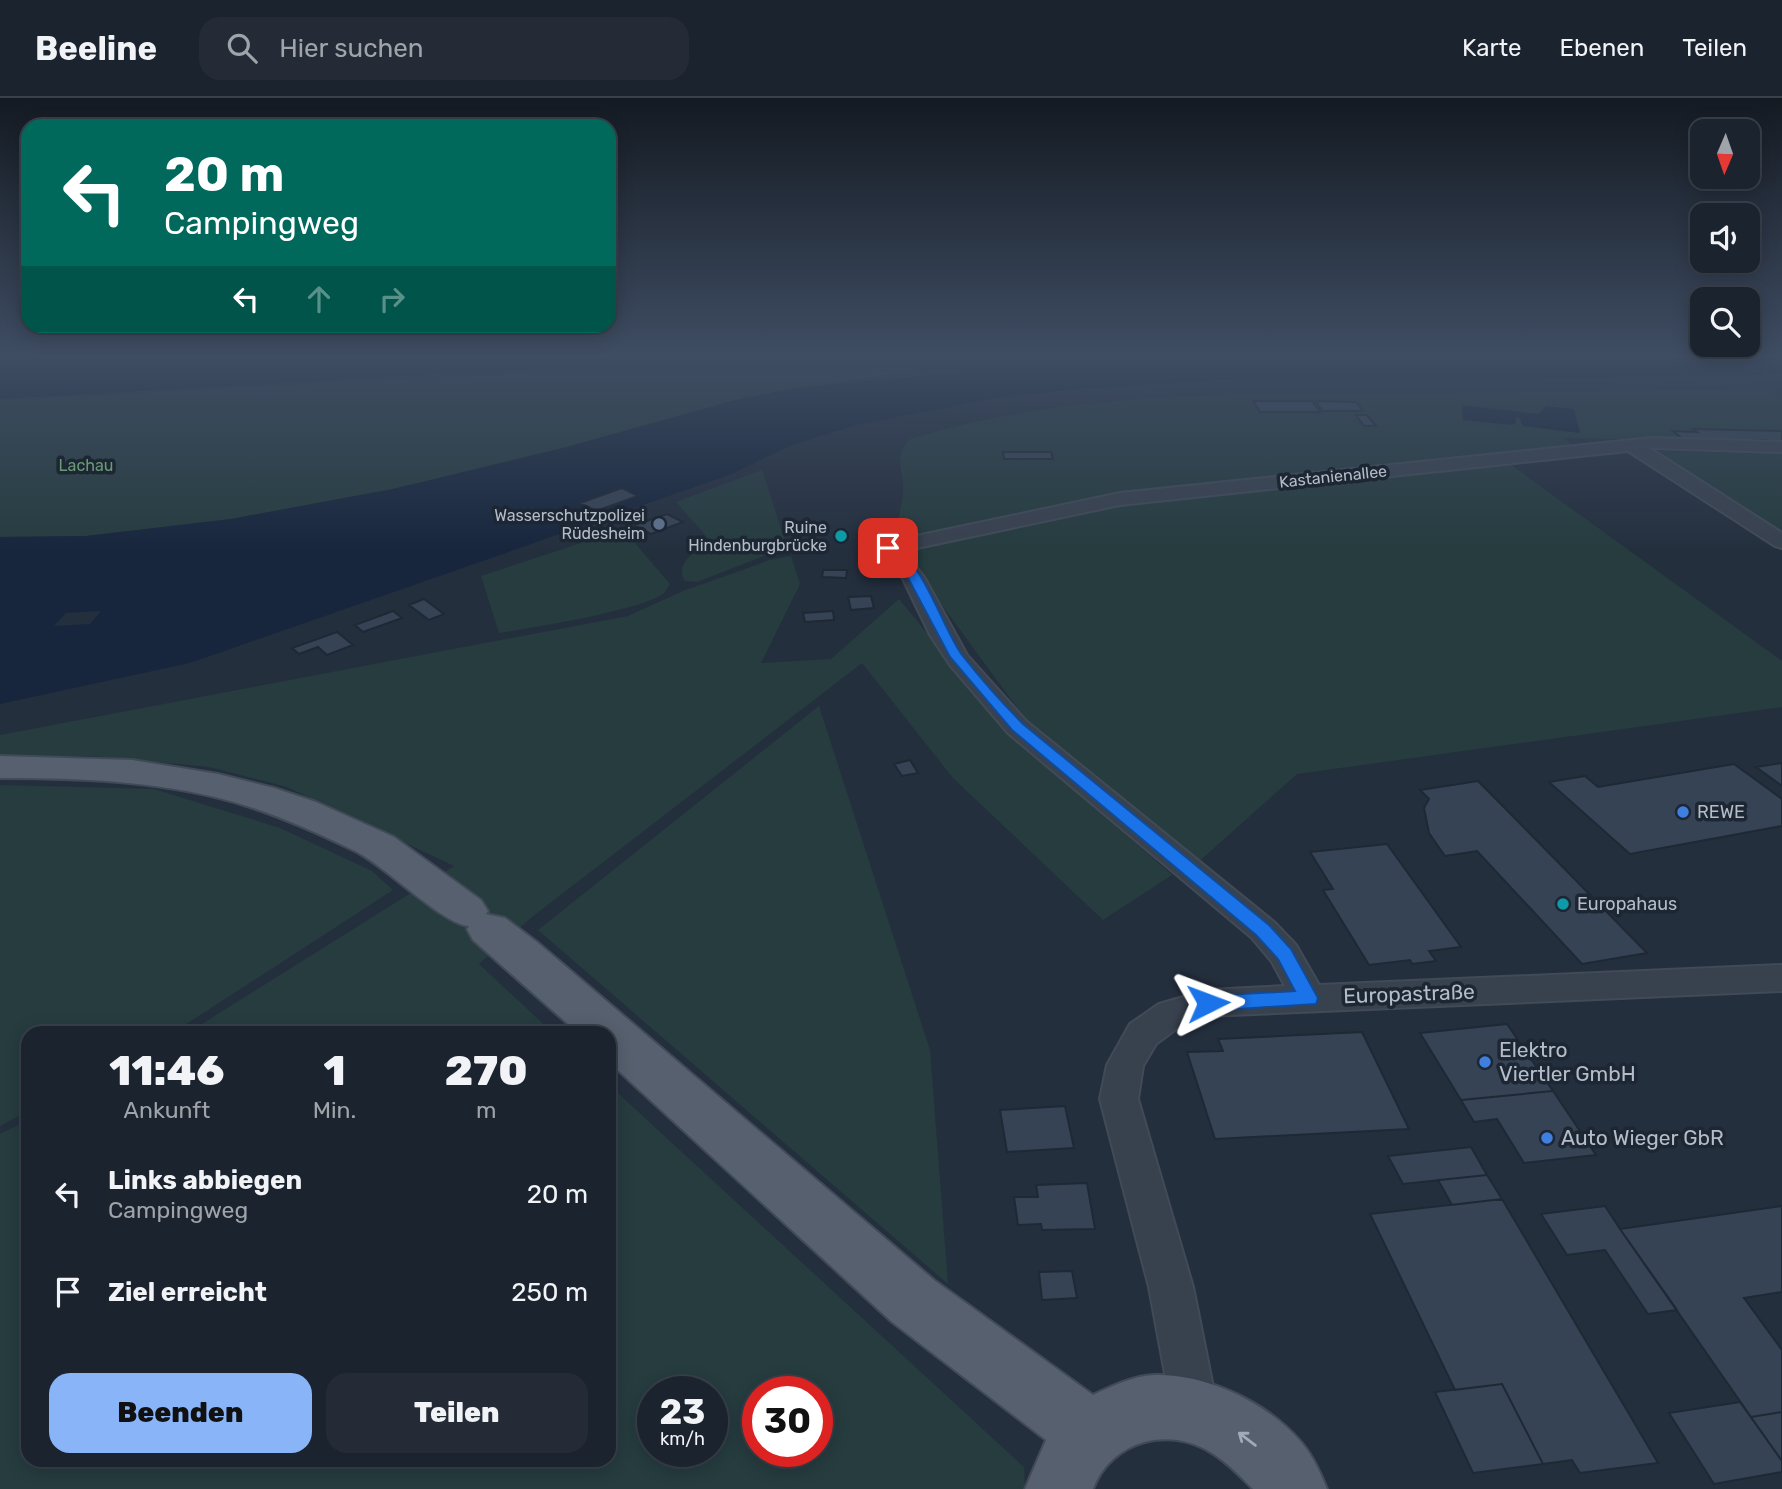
<!DOCTYPE html>
<html lang="de">
<head>
<meta charset="utf-8">
<style>
  :root { --surface:#1b232e; --page:#242b36; --text:#f1f3f6; --muted:#a0a4aa; --line:#39404a; --accent:#8ab4f8 }
  body { margin:0; font-family:Rubik,sans-serif; background:var(--page); color:var(--text); height:100vh; display:flex; flex-direction:column; font-size:26px; white-space:nowrap }
  * { box-sizing:border-box; margin:0 }
  p { font-size:23px; color:var(--muted) }
  .icon { flex:none; width:38px; height:38px; fill:none; stroke:currentColor; stroke-width:2; stroke-linecap:round; stroke-linejoin:round }
  .map { position:relative; flex:1; overflow:hidden }
  .sheet { position:absolute; left:21px; top:928px; width:595px; height:441px; display:flex; flex-direction:column; background:var(--surface); border-radius:21px; box-shadow:0 4px 18px #0003,0 0 0 2px var(--line) }
  .sheet>* { flex:none }
  .banner { position:absolute; left:21px; top:21px; width:595px; height:214px; border-radius:21px; box-shadow:0 4px 18px #0003,0 0 0 2px var(--line); background:#00695c; color:#fff; overflow:hidden }
  .needle { width:46px; rotate:182deg }
  .fabs { position:absolute; left:1690px; top:21px; display:grid; gap:14px }
  .fabs a { display:grid; place-items:center; width:70px; height:70px; border-radius:14px; background:var(--surface); box-shadow:0 4px 18px #0003,0 0 0 2px var(--line); font-size:35px }
  .speed { position:absolute; left:637px; top:1278px; display:flex; gap:14px; font-size:35px; font-weight:700; text-align:center }
  .speed>* { display:grid; place-content:center; width:91px; height:91px; border-radius:50%; background:var(--surface); box-shadow:0 4px 18px #0003,0 0 0 2px var(--line); line-height:1 }
  .speed small { font-size:18px; font-weight:400 }
  .speed .limit { border:10px solid #d22; background:#fff; color:#111 }
  .pin { position:absolute; display:grid; place-items:center; width:60px; height:60px; color:#fff; margin:-30px; border-radius:14px; box-shadow:0 4px 10px #0006 }
  .me { position:absolute; width:77px; margin:-38px; rotate:87deg; stroke-linejoin:round; filter:drop-shadow(0 0 5px #0008) }
  .turn { display:flex; align-items:center; gap:24px; height:147px; padding:0 28px; font-size:32px }
  .turn .icon { width:91px; height:91px; stroke-width:2.5 }
  .turn b { display:block; font-size:49px; line-height:60px }
  .lanes { display:flex; align-items:center; height:66px; padding:0 28px; background:#0003; justify-content:center; gap:35px; direction:ltr }
  .lanes .off { opacity:.35 }
  .eta { display:flex; justify-content:space-evenly; align-items:center; height:119px; text-align:center }
  .eta b { font-size:42px; font-weight:800; line-height:49px }
  .cta { display:flex; gap:14px; margin-top:auto; padding:14px 28px }
  .cta a { flex:1; height:80px; border-radius:21px; background:var(--accent); color:#111; font-size:28px; font-weight:800; line-height:80px; text-align:center }
  .cta a+a { background:var(--page); color:var(--text) }
  ul { padding:0; list-style:none }
  li { display:flex; align-items:center; gap:21px; height:98px; padding:0 28px }
  li div { flex:1 }
  li b { display:block; font-size:26px }
  li em { font-style:normal }
  header { display:flex; align-items:center; gap:42px; box-sizing:border-box; height:98px; padding:0 35px; background:var(--surface); border-bottom:2px solid var(--line) }
  header strong { font-size:33px }
  nav { display:flex; gap:38px; margin-inline-start:auto; font-size:24px }
  .search { width:490px; height:63px; background:var(--page); display:flex; align-items:center; gap:18px; box-sizing:border-box; padding:0 24px; border-radius:21px; color:var(--muted); font-size:26px }
  .map>svg:first-child { display:block }
  .green { fill:#263c3f; fill-rule:evenodd }
  .water { fill:#17263c }
  .pier { fill:#242f3e }
  .building { fill:#364354; stroke:#1f2835; stroke-width:2 }
  .lines { fill:none; stroke-linecap:round; stroke-linejoin:round }
  .street-casing { stroke:#414a57; stroke-width:4 }
  .primary-casing { stroke:#414a57; stroke-width:4 }
  .street { fill:#38414e; fill-rule:evenodd }
  .primary { fill:#56606e; fill-rule:evenodd }
  .oneway { stroke:#a1aab7 }
  .route { fill:#1a73e8; stroke:#114b97; stroke-width:2 }
  .service-dot { fill:#5c6f8a; stroke:#1d2633; stroke-width:2.5 }
  .culture-dot { fill:#0f9aa8; stroke:#1d2633; stroke-width:2.5 }
  .shop-dot { fill:#3f7fe0; stroke:#1d2633; stroke-width:2.5 }
  .labels { text-anchor:middle; stroke-width:7; stroke-linejoin:round; paint-order:stroke }
  .far-park-label { font-size:16px; fill:#6b9a76; stroke:#1d2633 }
  .far-street-label { font-size:16px; fill:#b4bcc9; stroke:#1d2633 }
  .far-poi-label { font-size:16px; fill:#b4bcc9; stroke:#1d2633; text-anchor:end }
  .poi-label { font-size:18px; fill:#b4bcc9; stroke:#1d2633; text-anchor:start }
  .near-street-label { font-size:21px; fill:#b4bcc9; stroke:#1d2633 }
  .near-poi-label { font-size:21px; fill:#b4bcc9; stroke:#1d2633; text-anchor:start }
</style>
</head>
<body>
<header>
<strong>Beeline</strong>
<div class="search"><svg class="icon" aria-label="search" viewBox="0 0 24 24"><circle cx="10" cy="10" r="6"/><path d="M15 15l6 6"/></svg>Hier suchen</div>
<nav><a>Karte</a><a>Ebenen</a><a>Teilen</a></nav>
</header>
<div class="map">
<svg width="1782" height="1391" viewBox="0 0 1782 1391">
  <rect width="100%" height="100%" fill="#242f3e"/>
  <path class="green" d="M893,273L892,276L796,290L739,301L563,350L393,391L231,421L86,438L0,439V302L508,276Z
    M1684,292L1772,293L1782,300V345L1564,340L1579,353L1144,396L897,443L892,442C896,428 901,413 903,398C906,376 891,358 910,341C1063,295 1224,295 1382,295C1483,295 1584,294 1684,292Z
    M1762,352H1782V437L1650,353L1765,355Z
    M1507,364L1782,563V609L1297,676L1194,768L1026,622L914,469V458L919,447L1120,406Z
    M762,372L787,449L697,484L685,483C673,466 698,453 708,440L676,404Z
    M623,431L670,486C669,488 666,493 664,495C644,512 530,530 499,535L481,478Z
    M791,458L800,486L761,565L831,561L899,501L1007,632L1172,777L1103,822L953,680L862,565L532,819L479,866L552,934H189L454,768L287,689L209,669L90,658H0V637L628,518L683,493L770,462Z
    M819,608L930,952L948,1186L538,832Z
    M0,687L154,691L280,730L372,773L393,792L174,934H28V1013L0,1028Z
    M609,987L1024,1369L1025,1391H0V1036L28,1022V1362H609ZM653,1293H712V1353H653ZM758,1293H817V1353H758Z"/>
  <path class="water" d="M0,259H1782V276L1524,281H1237L1075,291L998,300L856,327L789,348L732,376L190,565L0,606V439L86,438L231,421L393,391L563,350L739,301L796,290L959,275L964,272L837,268L506,272L0,301Z
    M1462,307L1539,316L1546,308L1574,311L1580,335L1522,328L1520,320L1516,319V325L1512,327L1463,322Z"/>
  <path class="pier" d="M101,513L90,526L54,528L66,515Z"/>
  <path class="building" d="M1253,303H1312L1320,314H1260Z
    M1316,303L1356,304L1363,313H1322Z
    M1356,317H1367L1376,328H1364Z
    M1693,331L1782,333V345H1770L1766,342H1684L1673,333L1697,334Z
    M1003,354H1051L1053,361H1004Z
    M622,390L638,398L596,413L580,405Z
    M667,416L683,424L651,436L635,427Z
    M823,472H847L846,480L822,479Z
    M871,498L874,510L851,512L848,499Z
    M424,501L444,516L429,522L409,507Z
    M393,513L402,520L363,534L355,527Z
    M833,513L834,522L805,524L803,515Z
    M337,534L353,547L327,557L318,549L299,556L292,550Z
    M910,662L918,675L902,678L894,666Z
    M1782,665V688L1756,669Z
    M1734,666L1782,701V728L1630,756L1549,684L1585,678L1598,689Z
    M1478,683L1551,757L1647,855L1582,866L1477,753L1445,758L1429,735L1424,710L1429,701L1420,692Z
    M1387,746L1461,849L1429,853L1436,863L1412,866L1410,862L1369,867L1323,792L1333,791L1310,754Z
    M1507,926L1553,993L1461,1002L1420,935Z
    M1362,934L1409,1031L1215,1041L1187,954L1223,953L1218,941Z
    M1553,993L1596,1057L1524,1065L1497,1021L1474,1024L1461,1002Z
    M1065,1008L1074,1050L1007,1054L1000,1012Z
    M1471,1049L1487,1077L1403,1086L1388,1058Z
    M1487,1077L1502,1101L1452,1107L1438,1082Z
    M1087,1085L1095,1131L1042,1132L1041,1126L1018,1127L1014,1099H1038L1036,1087Z
    M1502,1101L1658,1365L1580,1375L1572,1362L1543,1366L1502,1286L1455,1292L1370,1116Z
    M1605,1108L1620,1131L1677,1212L1648,1216L1605,1152L1567,1157L1541,1116Z
    M1782,1108V1194L1744,1200L1782,1252V1314L1751,1319L1620,1131Z
    M1072,1173L1077,1200L1042,1202L1039,1174Z
    M1502,1286L1543,1366L1473,1375L1435,1294Z
    M1740,1304L1782,1363V1374L1714,1386L1669,1315Z
    M1782,1314V1363L1751,1319Z"/>
  <g class="lines">
    <defs>
      <path id="street" d="M1651,340L1782,344V354L1649,350L1782,435V450L1775,448L1628,353L1120,407L903,453L924,479L967,557L1026,623L1274,824L1296,847L1319,887L1782,867V893L1208,918L1183,926L1156,946L1143,968L1138,1001L1193,1189L1218,1314L1212,1331L1195,1337L1178,1331L1172,1314L1149,1189L1100,1001L1107,967L1130,926L1159,906L1208,892L1285,888L1272,864L1252,840L1008,635L950,567L930,537L902,479L878,450L881,446L888,444L1120,395Z"/>
      <path id="primary" d="M0,658L132,662L218,676L274,690L316,704L394,739L481,802L488,813L486,816L505,820L537,844L934,1182L1093,1297C1112,1288 1133,1278 1154,1277C1206,1275 1268,1305 1301,1344C1313,1358 1320,1374 1327,1391H1253C1240,1378 1228,1365 1212,1355C1168,1327 1111,1343 1093,1391H1025L1046,1342L892,1224L609,964V934H577L473,842L467,831L469,828C445,828 384,767 355,753C320,736 284,720 247,708C168,683 83,680 0,680Z"/>
    </defs>
    <use href="#street" class="street-casing"/>
    <use href="#primary" class="primary-casing"/>
    <use href="#street" class="street"/>
    <use href="#primary" class="primary"/>
  </g>
  <defs><path id="oneway-shaft" d="M-6 0H5M1.5-3L5.5 0L1.5 3" fill="none" stroke-width="1.6" stroke-linecap="round" stroke-linejoin="round" transform="scale(1.75)"/></defs>
  <use class="oneway" href="#oneway-shaft" transform="translate(1247 1341) rotate(-143)"/>
  <linearGradient id="sky" x2="0" y2="1"><stop stop-color="#141a22"/><stop offset="0.57" stop-color="#3f4d63"/><stop offset="1" stop-color="#3f4d63" stop-opacity="0"/></linearGradient>
  <rect width="1782" height="453" fill="url(#sky)"/>
  <path class="route" d="M888,447C923,459 941,528 962,557C981,581 1001,604 1023,626L1269,827L1291,851L1318,900L1316,906L1208,913L1201,910L1198,905L1201,900L1208,898L1295,893L1278,861L1256,837L1012,632L950,559L907,478L882,450Z"/>
  <circle class="service-dot" cx="659" cy="426" r="7"/>
  <g class="culture-dot">
    <circle cx="841" cy="438" r="7"/>
    <circle cx="1563" cy="806" r="7"/>
  </g>
  <g class="shop-dot">
    <circle cx="1683" cy="714" r="7"/>
    <circle cx="1485" cy="964" r="7"/>
    <circle cx="1547" cy="1040" r="7"/>
  </g>
  <g class="labels">
    <g class="far-park-label">
      <text x="86" y="373">Lachau</text>
    </g>
    <g class="far-street-label">
      <text transform="translate(1333 378) rotate(-6)" y="6">Kastanienallee</text>
    </g>
    <g class="far-poi-label">
      <text x="645" y="423">Wasserschutzpolizei<tspan x="645" dy="18">Rüdesheim</tspan></text>
      <text x="827" y="435">Ruine<tspan x="827" dy="18">Hindenburgbrücke</tspan></text>
    </g>
    <g class="poi-label">
      <text x="1697" y="720">REWE</text>
      <text x="1577" y="812">Europahaus</text>
    </g>
    <g class="near-street-label">
      <text transform="translate(1409 896) rotate(-2)" y="7">Europastraße</text>
    </g>
    <g class="near-poi-label">
      <text x="1499" y="959">Elektro<tspan x="1499" dy="24">Viertler GmbH</tspan></text>
      <text x="1561" y="1047">Auto Wieger GbR</text>
    </g>
  </g>
</svg>
<div class="fabs">
<a><svg class="needle" viewBox="-14 -14 28 28"><path d="M0-13l5 13h-10z" fill="#e53935"/><path d="M0 13l5-13h-10z" fill="#a0a4aa"/></svg></a>
<a><svg class="icon" aria-label="sound" viewBox="0 0 24 24"><path d="M4 9h4l5-4v14l-5-4H4zM17 9q2 3 0 6"/></svg></a>
<a><svg class="icon" aria-label="search" viewBox="0 0 24 24"><circle cx="10" cy="10" r="6"/><path d="M15 15l6 6"/></svg></a>
</div>
<div class="speed"><div>23<small>km/h</small></div><div class="limit">30</div></div>
<div class="pin" style="left:888px;top:450px;background:#d93025"><svg class="icon" aria-label="arrive" viewBox="0 0 24 24"><path d="M6 21V4h12l-3 4 3 4H6"/></svg></div>
<svg class="me" style="left:1208px;top:905px" viewBox="-20 -20 40 40"><path d="M0-17L14 15 0 8-14 15z" fill="#1a73e8" stroke="#fff" stroke-width="4"/></svg>
<div class="banner">
<div class="turn"><svg class="icon" aria-label="left" viewBox="0 0 24 24"><path d="M17 20v-9H6M10 6l-5 5 5 5"/></svg><div><b>20 m</b>Campingweg</div></div>
<div class="lanes"><svg class="icon" aria-label="left" viewBox="0 0 24 24"><path d="M17 20v-9H6M10 6l-5 5 5 5"/></svg><svg class="icon off" aria-label="ahead" viewBox="0 0 24 24"><path d="M12 20V5M6 11l6-6 6 6"/></svg><svg class="icon off" aria-label="right" viewBox="0 0 24 24"><path d="M7 20v-9h11M14 6l5 5-5 5"/></svg></div>
</div>
<section class="sheet">
<div class="eta">
<div><b>11:46</b><p>Ankunft</p></div>
<div><b>1</b><p>Min.</p></div>
<div><b>270</b><p>m</p></div>
</div>
<ul>
<li><svg class="icon" aria-label="left" viewBox="0 0 24 24"><path d="M17 20v-9H6M10 6l-5 5 5 5"/></svg><div><b>Links abbiegen</b><p>Campingweg</p></div><em>20 m</em></li>
<li><svg class="icon" aria-label="arrive" viewBox="0 0 24 24"><path d="M6 21V4h12l-3 4 3 4H6"/></svg><div><b>Ziel erreicht</b></div><em>250 m</em></li>
</ul>
<div class="cta"><a>Beenden</a><a>Teilen</a></div>
</section>
</div>
</body>
</html>
